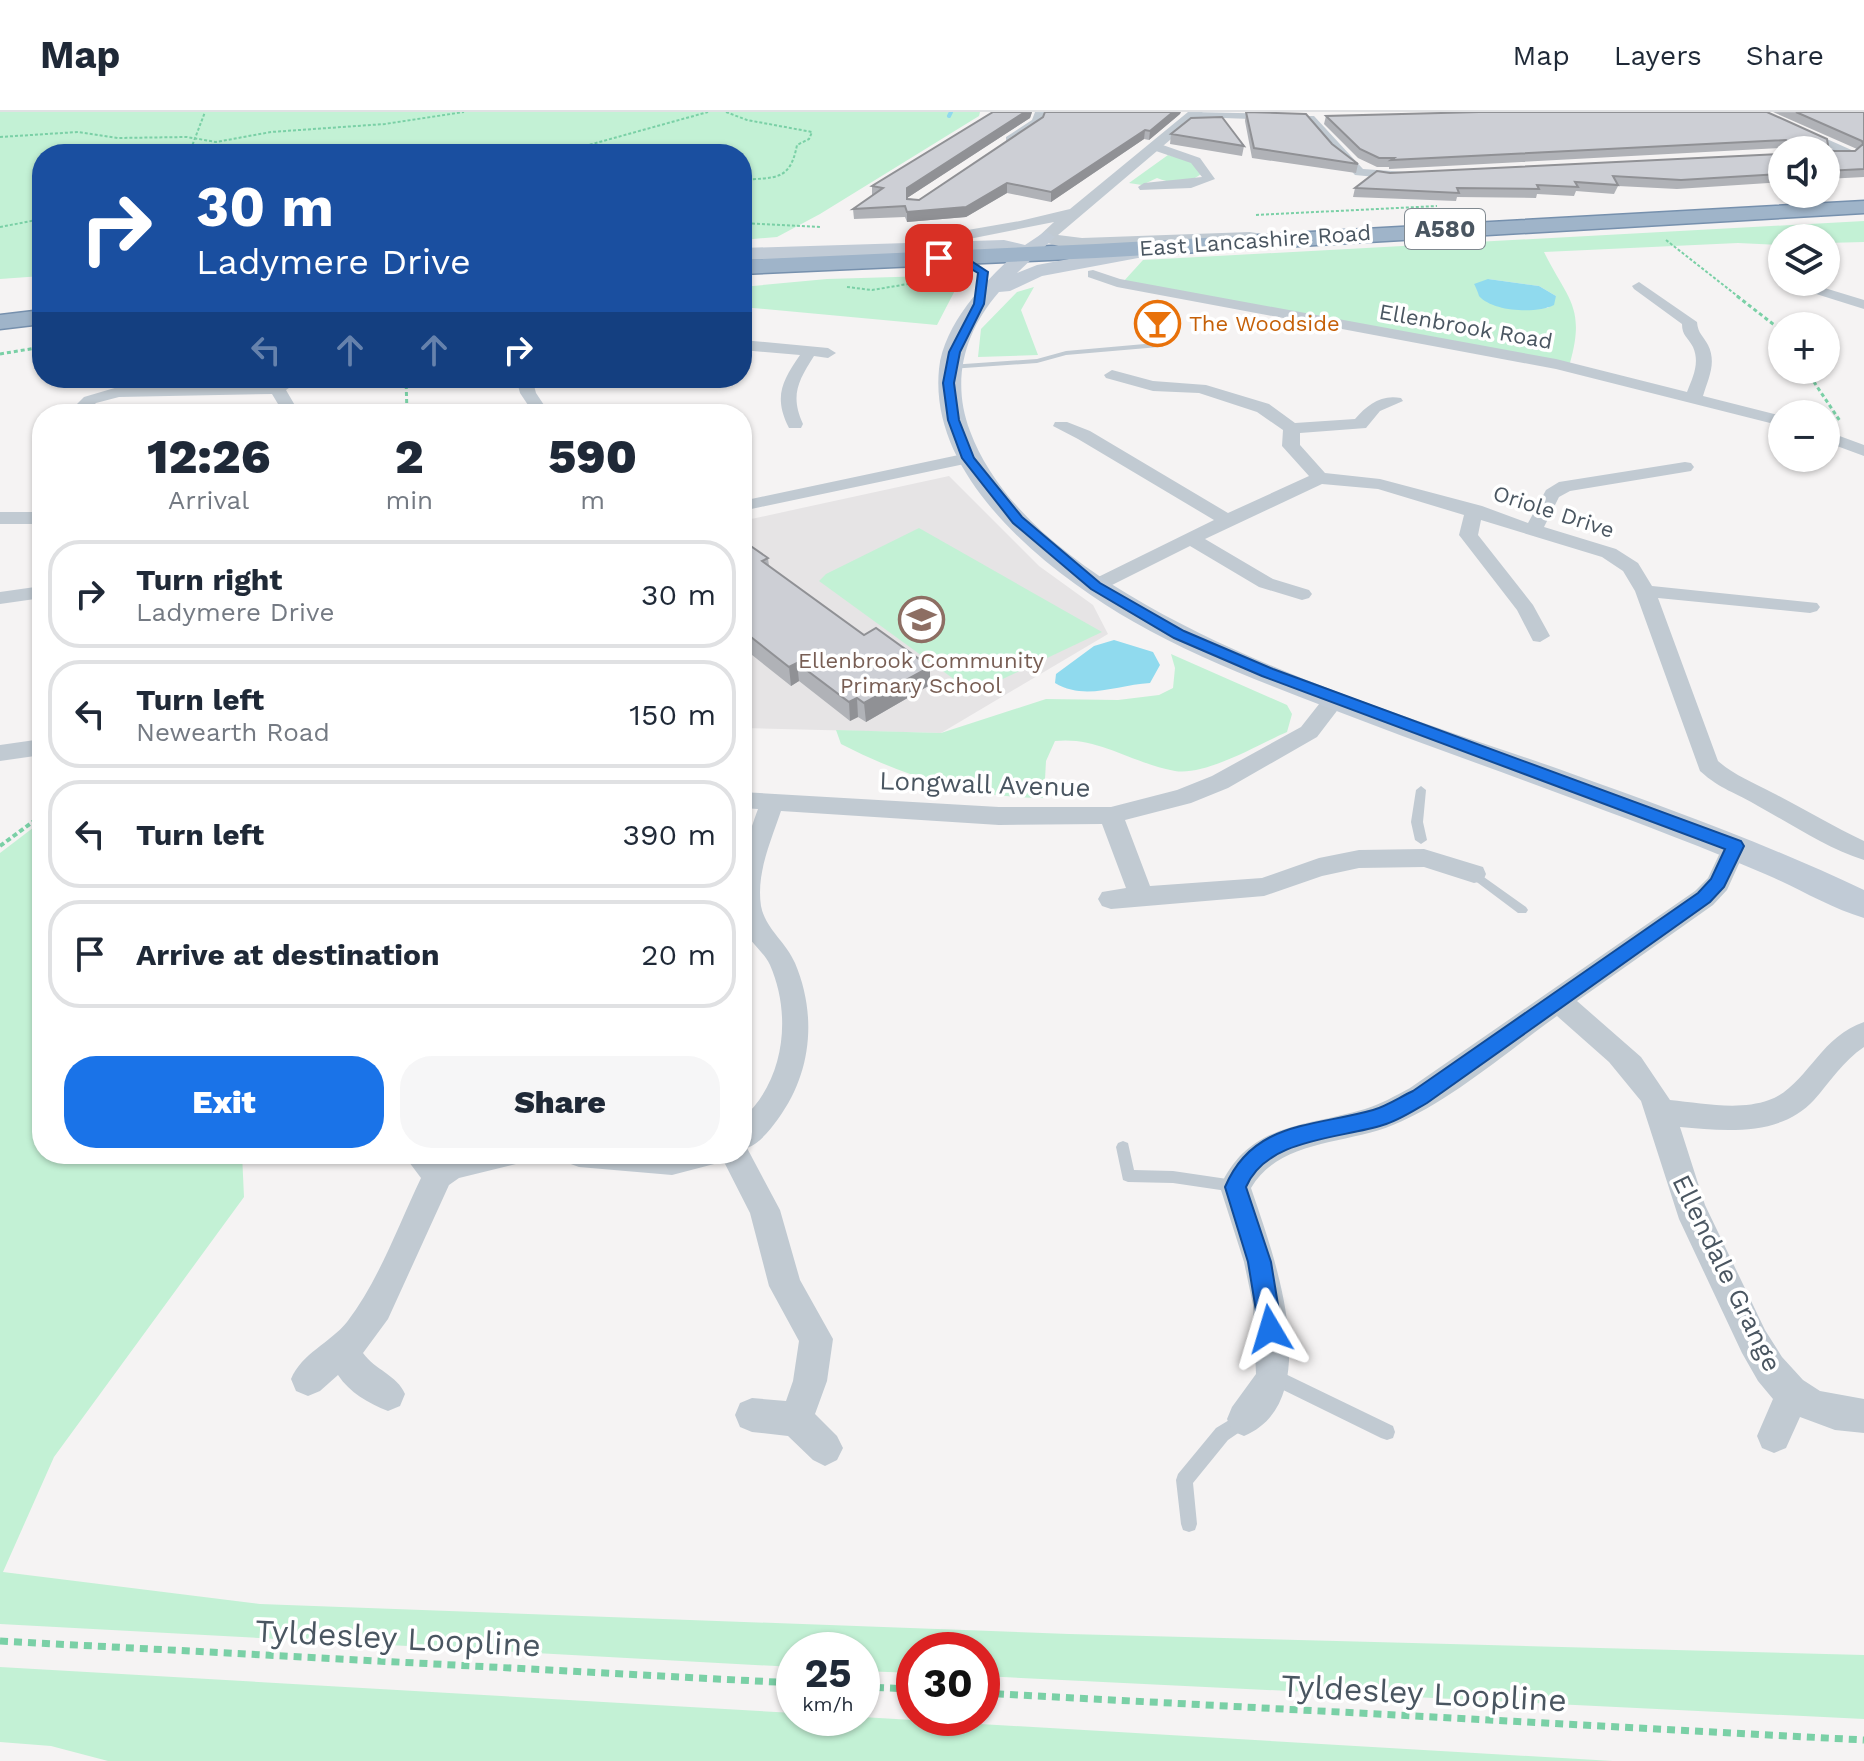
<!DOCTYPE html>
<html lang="en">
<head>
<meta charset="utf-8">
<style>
  :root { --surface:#fff; --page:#f6f6f7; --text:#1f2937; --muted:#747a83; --line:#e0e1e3; --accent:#1a73e8 }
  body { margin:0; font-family:"Work Sans",sans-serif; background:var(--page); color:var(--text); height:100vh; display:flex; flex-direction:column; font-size:30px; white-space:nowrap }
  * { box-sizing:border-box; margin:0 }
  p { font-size:26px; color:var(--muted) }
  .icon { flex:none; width:44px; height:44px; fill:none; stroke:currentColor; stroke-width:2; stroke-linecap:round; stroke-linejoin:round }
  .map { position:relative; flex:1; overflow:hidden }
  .side { position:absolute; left:32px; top:292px; width:720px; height:760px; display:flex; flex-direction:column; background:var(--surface); border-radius:32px; box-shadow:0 2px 6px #0004 }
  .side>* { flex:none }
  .banner { position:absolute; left:32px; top:32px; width:720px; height:244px; border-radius:32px; box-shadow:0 2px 6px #0004; background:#1a4fa0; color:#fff; overflow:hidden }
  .controls { position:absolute; left:1768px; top:24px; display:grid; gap:16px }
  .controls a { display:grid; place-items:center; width:72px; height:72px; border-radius:50%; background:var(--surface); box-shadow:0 2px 6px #0004; font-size:40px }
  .speed { position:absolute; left:776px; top:1520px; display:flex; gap:16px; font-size:40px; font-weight:700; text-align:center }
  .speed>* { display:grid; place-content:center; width:104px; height:104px; border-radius:50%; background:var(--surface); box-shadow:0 2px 6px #0004; line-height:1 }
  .speed small { font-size:20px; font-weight:400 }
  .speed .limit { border:12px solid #d22; background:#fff; color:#111 }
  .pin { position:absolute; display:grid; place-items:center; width:68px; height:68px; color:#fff; margin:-34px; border-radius:16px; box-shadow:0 4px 12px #0006 }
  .me { position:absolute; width:88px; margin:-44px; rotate:353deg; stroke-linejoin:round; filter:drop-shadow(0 0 6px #0008) }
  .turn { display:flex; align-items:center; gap:28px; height:168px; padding:0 32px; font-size:36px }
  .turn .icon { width:104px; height:104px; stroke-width:2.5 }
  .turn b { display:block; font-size:56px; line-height:68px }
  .lanes { display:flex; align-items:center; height:76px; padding:0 32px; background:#0003; justify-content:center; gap:40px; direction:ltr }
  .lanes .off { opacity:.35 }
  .eta { display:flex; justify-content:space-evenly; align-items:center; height:136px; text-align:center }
  .eta b { font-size:48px; font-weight:800; line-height:56px }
  .cta { display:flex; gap:16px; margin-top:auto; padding:16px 32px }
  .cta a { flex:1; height:92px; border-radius:32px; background:var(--accent); color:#fff; font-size:32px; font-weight:800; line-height:92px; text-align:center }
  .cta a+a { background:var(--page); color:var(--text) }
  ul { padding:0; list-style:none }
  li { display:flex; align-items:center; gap:24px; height:108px; margin:0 16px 12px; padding:0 16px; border:4px solid var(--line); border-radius:32px }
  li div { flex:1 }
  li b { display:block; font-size:30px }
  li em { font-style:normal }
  header { display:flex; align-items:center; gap:48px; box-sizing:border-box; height:112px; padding:0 40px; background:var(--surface); border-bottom:2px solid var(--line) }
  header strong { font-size:38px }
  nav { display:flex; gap:44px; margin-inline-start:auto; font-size:28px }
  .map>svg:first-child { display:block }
  .education { fill:#e6e4e5 }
  .green { fill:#c3f1d5; fill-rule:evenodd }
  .water { fill:#90daee }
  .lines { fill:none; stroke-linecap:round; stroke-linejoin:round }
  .stream { stroke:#90daee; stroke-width:4 }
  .trunk-casing { stroke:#7690ad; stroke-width:3 }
  .path-far3 { stroke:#7ad0a6; stroke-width:2; stroke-dasharray:3 2; stroke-linecap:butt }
  .path-far2 { stroke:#7ad0a6; stroke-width:3; stroke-dasharray:4 3; stroke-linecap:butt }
  .path-far1 { stroke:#7ad0a6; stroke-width:4; stroke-dasharray:5 3; stroke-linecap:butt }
  .path { stroke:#7ad0a6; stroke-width:7; stroke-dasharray:8 6; stroke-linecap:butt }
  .service { fill:#c1cad2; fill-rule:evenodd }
  .minor { fill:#c1cad2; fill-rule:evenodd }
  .tertiary { fill:#c1cad2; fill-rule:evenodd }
  .secondary { fill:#c1cbd6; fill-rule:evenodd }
  .trunk { fill:#9fb4c9; fill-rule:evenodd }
  .wall { fill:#b0b2b7 }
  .shaded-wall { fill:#909195 }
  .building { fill:#cdcfd5; stroke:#909195; stroke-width:2 }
  .route { fill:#1a73e8; stroke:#114b97; stroke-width:2 }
  .labels { text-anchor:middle; stroke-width:7; stroke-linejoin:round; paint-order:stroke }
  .far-street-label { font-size:22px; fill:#4a5661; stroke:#fff }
  .far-food-label { font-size:22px; fill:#c56008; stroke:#fff; text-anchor:start }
  .far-education-label { font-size:22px; fill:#785e54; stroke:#fff }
  .shield { fill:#fff; stroke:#808990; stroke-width:2 }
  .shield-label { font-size:24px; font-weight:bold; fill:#4a5661 }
  .street-label { font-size:26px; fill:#4a5661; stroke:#fff }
  .near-street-label { font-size:32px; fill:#4a5661; stroke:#fff }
</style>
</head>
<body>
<header>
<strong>Map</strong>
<nav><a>Map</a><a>Layers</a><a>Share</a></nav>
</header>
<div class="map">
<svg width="1864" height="1649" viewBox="0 0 1864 1649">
  <rect width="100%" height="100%" fill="#f5f3f3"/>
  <path class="education" d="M949,364L1039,454L1093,493L1108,522L941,621L742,616V409Z"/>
  <path class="green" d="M0,0H980L979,4L820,102L777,125L742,128V42H42V164L0,167Z
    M1168,43L1195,50L1201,62C1188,72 1171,72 1157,66L1142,73L1129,71Z
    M1864,109V130L1826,131V126H1782V133L1738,131L1544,140C1567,187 1586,194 1570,251L1123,170L1143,148ZM1488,167L1539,174L1556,184L1548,196L1513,197Z
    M963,163L937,213L742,195V175L827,167Z
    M1034,175L1021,198L1038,243L978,245L981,217L1017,180Z
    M919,416L1102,520L973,581L819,469L826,462Z
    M1171,542L1287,593L1292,602L1287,620C1259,632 1206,664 1175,659C1134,652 1098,624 1055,629L1046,649L1044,686C972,686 905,665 841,632L836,618L941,621L1046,587L1118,588L1159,583L1173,576L1175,556Z
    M42,709V1042H242L244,1085L54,1345L3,1460L260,1492L1069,1522L1864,1543V1607L982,1564V1538H914V1561L862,1559V1538H794V1555L0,1512V741Z
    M0,1555L794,1601V1606L862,1605L1613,1649H108L51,1634L0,1630Z"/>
  <path class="water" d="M1488,167L1539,174L1556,184L1554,193C1537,202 1493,200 1479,184C1479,183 1475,173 1474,172Z
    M1114,528L1153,540L1160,553L1150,571C1117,573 1085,589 1055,571L1056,562L1094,534Z"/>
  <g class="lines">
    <path class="stream" d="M949,4L951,0"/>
    <defs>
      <path id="trunk" d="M1864,89V101L1096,146L742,162V148L1096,132Z
        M42,198V212L0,217V203Z"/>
    </defs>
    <use href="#trunk" class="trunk-casing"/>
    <path class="path-far3" d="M726,0L747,8L812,20L809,27L797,33C790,70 775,65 742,68
      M0,25L78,20L118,26L187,25L216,30L271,20L385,12L464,0
      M189,42L205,0
      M556,42L708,0
      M1256,103L1437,94
      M742,111L820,115
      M0,115L42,107
      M1666,128L1740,186
      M847,175L872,178L908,172"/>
    <path class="path-far2" d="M1737,184L1782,219
      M0,242L42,235
      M1806,258L1840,309
      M406,266L407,302"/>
    <path class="path-far1" d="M0,734L42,703"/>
    <path class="path" d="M0,1529L794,1571
      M862,1575L914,1577
      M982,1581L1864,1628"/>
    <path class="service" d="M1156,231L1160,233L1159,235L1066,243L1037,251L950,257L946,255L950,253L1037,247L1066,239Z
      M1421,674L1426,678L1423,710L1427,728L1421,732L1415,728L1411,710L1416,678Z
      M1474,758L1526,795L1528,798L1526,801H1518L1470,765L1468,762Z
      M1123,1029L1128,1031L1134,1058L1173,1059L1234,1068L1239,1069L1241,1074L1239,1079L1234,1080L1173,1071L1128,1070L1123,1068L1116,1035L1118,1031Z
      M1273,1256L1393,1314L1395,1320L1393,1326L1387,1328L1381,1326L1267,1270L1265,1264L1267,1258Z
      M1244,1299L1250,1301L1252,1307L1250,1313L1228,1328L1193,1371L1197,1412L1195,1418L1189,1420L1183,1418L1181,1412L1176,1368L1178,1362L1216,1316Z"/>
    <path class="minor" d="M1035,0H1047C1041,14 1022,32 1006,31V25L1032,8Z
      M1191,0L1279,2L1285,5L1279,8L1195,5L1191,4Z
      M1750,0H1766L1856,40L1850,44L1826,45L1824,38L1833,37Z
      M1306,4H1314L1363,57L1406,60L1412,64L1406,68L1355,63L1306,8Z
      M1157,31L1200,46L1215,67L1191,76L1140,78L1138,75L1144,71L1202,65L1191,51L1153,38L1151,35Z
      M1093,158L1120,167L1556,247L1687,280C1693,265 1700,251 1693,235C1688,225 1682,224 1682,212L1634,177L1632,174L1639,170L1697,210C1698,222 1703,223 1708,233C1717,251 1708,267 1703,284L1782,304V314L1556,257L1117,175L1088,165V159Z
      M1818,174L1864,188V197L1813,181V175Z
      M742,228L828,236L836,241L828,246L814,244C798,269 790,284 803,312L801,316H789L787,312C774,283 783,268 800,243L742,238Z
      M1112,258L1153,269L1206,273L1269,292L1295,311L1355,307C1367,293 1381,282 1401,286L1403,289L1380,299L1366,316L1300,321V333L1325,361L1380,367L1482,394L1528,411L1546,378L1559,370L1685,350L1691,351L1694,355L1691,359L1685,360L1570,379L1559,385L1544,415L1616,437L1638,451L1652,474L1817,491L1820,495L1817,499L1810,501L1658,486L1718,649C1735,664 1753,670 1773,681C1804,697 1832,714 1864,729V748C1826,736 1793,713 1758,694C1735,680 1721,678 1700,659L1635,479L1623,459L1602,445L1481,408L1478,423L1533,493L1550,524L1540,530L1533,529L1517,498L1459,423L1464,403L1378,377L1322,372L1205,427L1273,467L1309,478L1312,482L1309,486L1302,488L1259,475L1190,434L1102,478H1088L1085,474L1088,470L1214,408L1078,327L1053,314L1055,310H1067L1090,319L1228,401L1309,364L1282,334L1283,318L1257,300L1199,281L1153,279L1106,266L1104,263Z
      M284,266L302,267L286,278L300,302H284L272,282L119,285L96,291L85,302H67L84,285L118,275L274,272Z
      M516,266H532L536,281L550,302H534L520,281Z
      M1826,319L1864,333V344L1826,330Z
      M968,341L974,342L977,346L974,350L742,399V389Z
      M0,400H42V412H0Z
      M42,474V486L0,492V480Z
      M1335,580L1343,582L1346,587L1317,625L1228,676L1191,691L1125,708L1150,774L1262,766L1319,746L1359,738L1424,737L1483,755L1486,762L1483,769L1474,771L1424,755L1359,756L1322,764L1264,784L1111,797L1102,794L1098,787L1102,780L1126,776L1102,712L999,713L781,699C771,729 756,761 761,794C765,816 786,830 795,851C817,903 812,961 778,1007C770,1018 760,1031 747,1036L780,1098L800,1168L833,1227L827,1269L815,1302L837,1324L843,1336L837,1348L825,1354L813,1348L788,1324L752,1320L740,1315L735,1303L740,1291L752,1286L786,1289L793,1269L799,1229L769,1174L750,1101L721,1044L718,1051L672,1063L579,1055L568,1051L564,1042H742V1007C785,969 792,903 770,853C763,838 746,828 742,812C740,805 742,795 742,787C742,747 744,735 758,697L742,696V680L999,695H1111L1177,678L1212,664L1301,615L1327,582Z
      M42,627V643L0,649V633Z
      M1735,725L1744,728L1747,734L1727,778L1713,793L1577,889L1641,945L1670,988C1701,991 1739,999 1769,988C1806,975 1819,925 1864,910V935C1843,949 1830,970 1814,988C1780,1025 1725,1019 1680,1015L1705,1093L1765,1218L1782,1245L1803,1268L1820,1279L1864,1287V1321L1835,1318L1800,1305L1786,1336L1774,1341L1762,1336L1757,1324L1773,1287L1758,1269L1742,1241L1679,1107L1641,989L1609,950L1557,904C1508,939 1448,991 1393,1013C1345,1033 1280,1027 1251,1076C1272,1138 1329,1289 1244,1324L1232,1319L1227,1307L1232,1295L1256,1262L1253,1193L1244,1150L1220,1075C1249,1010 1306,1015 1365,997C1381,992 1395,984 1410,976L1695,779L1708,766L1726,728Z
      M403,1042H438L441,1045L449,1042H524L520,1051L459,1066L449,1073L388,1207L363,1241C375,1258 397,1263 405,1282L400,1294L388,1299C368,1291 350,1281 338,1263L320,1279L308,1284L296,1279L291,1267C302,1241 330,1231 347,1210C379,1168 398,1114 421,1066Z"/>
    <path class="tertiary" d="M1188,0H1203L1058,123L1082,126L1250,120L1256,121L1258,125L1256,129L1066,136L1040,129L1038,125L1054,110L939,133L931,128L939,123L1020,109L1070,97Z"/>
    <path class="secondary" d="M1046,119L1055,125L1017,161L1037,153L1154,131L1164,137L1154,143L1042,164L1010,179L999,180C964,220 951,269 970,319C1038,503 1397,599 1567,660C1667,696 1767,732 1864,778V806C1830,796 1798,776 1765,762C1705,736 1644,713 1582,690C1497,658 1411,628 1326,595C1261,570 1195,545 1134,510C1049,461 928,367 939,257C944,212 983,171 1015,142L1010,140L742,148V136L1004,128L1025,133Z"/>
    <use href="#trunk" class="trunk"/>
  </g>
  <path class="wall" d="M993,0H1032L1030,6L907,86L919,88L1180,2L1149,28L1144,27L1051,90L1007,81L966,105L907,110L905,105L854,107L853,97L872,84V74Z
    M1246,0L1332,32L1358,52L1356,61L1252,46L1245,9Z
    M1767,0L1829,39H1855L1857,37L1773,0H1864V65L1826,67V38H1784L1782,36L1389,57V55H1377L1358,46L1324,12L1326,4Z
    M1171,22L1244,34L1242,44L1170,32Z
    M1782,42V70L1677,77L1618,74L1614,82L1576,79L1574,84L1537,82L1536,86L1457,85L1456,89L1353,85L1355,76L1390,61Z
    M742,428L768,446L769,454L864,523L930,555V573L866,610L858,605L850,609L799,569L791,574L742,535Z"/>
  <path class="shaded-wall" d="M1025,0H1032L1030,6L907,86V97V76Z
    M1173,0H1181L1180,2L1149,28L1150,19Z
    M1145,18L1144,27L1051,90V80Z
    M1007,71V81L966,105L907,110V100Z
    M797,551L799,569L791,574L789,555Z
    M930,555V573L866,610L864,591Z
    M857,586L858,605L850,609L849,590Z"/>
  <path class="building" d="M993,0H1025L907,76V87L919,88L1043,5L1045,0H1173L1150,19L1145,18L1051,80L1007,71L966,95L907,100L905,94L853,97L883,76L872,74Z
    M1246,0L1306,2L1332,32L1358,52L1254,36Z
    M1479,0H1767L1827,27L1829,39H1855L1863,32L1862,29L1796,0H1864V57L1826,59V38H1787L1789,31L1786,28L1391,48L1394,46H1379L1360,37L1326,4Z
    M1222,5L1244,34L1171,22L1191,6Z
    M1782,42V62L1681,68L1613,64L1618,73L1575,70L1578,75L1537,73L1539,77L1457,76L1459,81L1355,76L1377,59L1390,61Z
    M742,428L768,446L762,449L864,523L876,516L930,555L864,591L857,586L849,590L797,551L789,555L742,518Z"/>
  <path class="route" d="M936,144L968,147L988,160L984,192L960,240L954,271L959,308L974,346L1022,405L1100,471L1184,519L1273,557L1741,729L1744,734L1724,775L1710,790L1427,991C1413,999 1398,1009 1383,1013C1339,1027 1267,1026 1246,1075L1271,1150L1282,1217L1278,1225L1270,1228L1262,1225L1259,1217L1248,1150L1225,1075C1253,1009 1313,1015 1373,998C1387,994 1400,985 1413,979L1698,781L1711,767L1725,737L1262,564L1174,526L1091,477L1013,411L962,346L948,308L943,271L949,240L974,192L978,161L962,152L936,148Z"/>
  <defs>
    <symbol id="bar-ring" viewBox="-11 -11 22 22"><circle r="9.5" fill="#fff" stroke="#e8710a" stroke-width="1.5"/><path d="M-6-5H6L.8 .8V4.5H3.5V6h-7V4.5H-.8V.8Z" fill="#e8710a"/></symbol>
    <symbol id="school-ring" viewBox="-11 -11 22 22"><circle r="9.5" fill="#fff" stroke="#8d6e63" stroke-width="1.5"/><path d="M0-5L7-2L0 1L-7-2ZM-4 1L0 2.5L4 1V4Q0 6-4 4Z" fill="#8d6e63"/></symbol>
  </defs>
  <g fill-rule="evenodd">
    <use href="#bar-ring" x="1132" y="186" width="51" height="51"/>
    <use href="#school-ring" x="896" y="482" width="51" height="51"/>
  </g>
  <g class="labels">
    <g class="far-street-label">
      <text transform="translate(1255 128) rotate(-4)" y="8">East Lancashire Road</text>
      <text transform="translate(1466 214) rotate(10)" y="8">Ellenbrook Road</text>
      <text transform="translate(1554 399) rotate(18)" y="8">Oriole Drive</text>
    </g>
    <g class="far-food-label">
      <text x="1189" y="219">The Woodside</text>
    </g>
    <g class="far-education-label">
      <text x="921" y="556">Ellenbrook Community<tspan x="921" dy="25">Primary School</tspan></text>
    </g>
    <rect class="shield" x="1405" y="97" width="80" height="40" rx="6"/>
    <g class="shield-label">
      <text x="1445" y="125">A580</text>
    </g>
    <g class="street-label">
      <text transform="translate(985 672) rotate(2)" y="9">Longwall Avenue</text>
      <text transform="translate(1727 1161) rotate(64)" y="9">Ellendale Grange</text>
    </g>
    <g class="near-street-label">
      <text transform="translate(398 1526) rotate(3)" y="11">Tyldesley Loopline</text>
      <text transform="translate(1424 1581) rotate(3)" y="11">Tyldesley Loopline</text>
    </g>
  </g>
</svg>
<div class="controls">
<a><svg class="icon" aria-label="sound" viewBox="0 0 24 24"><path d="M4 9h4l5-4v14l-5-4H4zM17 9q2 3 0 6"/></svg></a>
<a><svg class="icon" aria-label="layers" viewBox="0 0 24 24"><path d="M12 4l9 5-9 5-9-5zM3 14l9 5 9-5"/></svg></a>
<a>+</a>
<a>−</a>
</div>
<div class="speed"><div>25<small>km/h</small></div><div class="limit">30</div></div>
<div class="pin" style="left:939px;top:146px;background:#d93025"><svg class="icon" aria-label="arrive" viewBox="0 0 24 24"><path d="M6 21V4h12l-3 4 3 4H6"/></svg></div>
<svg class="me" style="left:1270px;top:1217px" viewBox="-20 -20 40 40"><path d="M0-17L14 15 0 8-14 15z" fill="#1a73e8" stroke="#fff" stroke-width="4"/></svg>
<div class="banner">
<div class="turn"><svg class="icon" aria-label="right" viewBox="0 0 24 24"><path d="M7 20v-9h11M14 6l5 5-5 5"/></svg><div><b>30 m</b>Ladymere Drive</div></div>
<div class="lanes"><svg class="icon off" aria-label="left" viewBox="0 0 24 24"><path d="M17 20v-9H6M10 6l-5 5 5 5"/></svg><svg class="icon off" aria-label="ahead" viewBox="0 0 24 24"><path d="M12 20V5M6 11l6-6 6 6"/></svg><svg class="icon off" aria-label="ahead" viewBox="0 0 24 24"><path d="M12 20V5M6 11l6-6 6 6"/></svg><svg class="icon" aria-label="right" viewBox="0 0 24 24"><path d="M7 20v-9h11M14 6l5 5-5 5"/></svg></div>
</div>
<section class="side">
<div class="eta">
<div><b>12:26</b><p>Arrival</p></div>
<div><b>2</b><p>min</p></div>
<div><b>590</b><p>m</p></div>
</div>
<ul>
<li><svg class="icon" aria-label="right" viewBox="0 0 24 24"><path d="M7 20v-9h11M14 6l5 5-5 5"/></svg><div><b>Turn right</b><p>Ladymere Drive</p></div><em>30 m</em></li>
<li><svg class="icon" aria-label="left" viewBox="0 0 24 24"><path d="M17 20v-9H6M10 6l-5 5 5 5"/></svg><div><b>Turn left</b><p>Newearth Road</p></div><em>150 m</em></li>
<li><svg class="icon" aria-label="left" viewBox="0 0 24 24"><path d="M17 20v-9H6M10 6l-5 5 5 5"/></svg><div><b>Turn left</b></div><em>390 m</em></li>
<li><svg class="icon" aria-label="arrive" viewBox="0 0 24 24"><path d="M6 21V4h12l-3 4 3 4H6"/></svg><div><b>Arrive at destination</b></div><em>20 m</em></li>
</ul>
<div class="cta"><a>Exit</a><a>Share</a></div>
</section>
</div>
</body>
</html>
